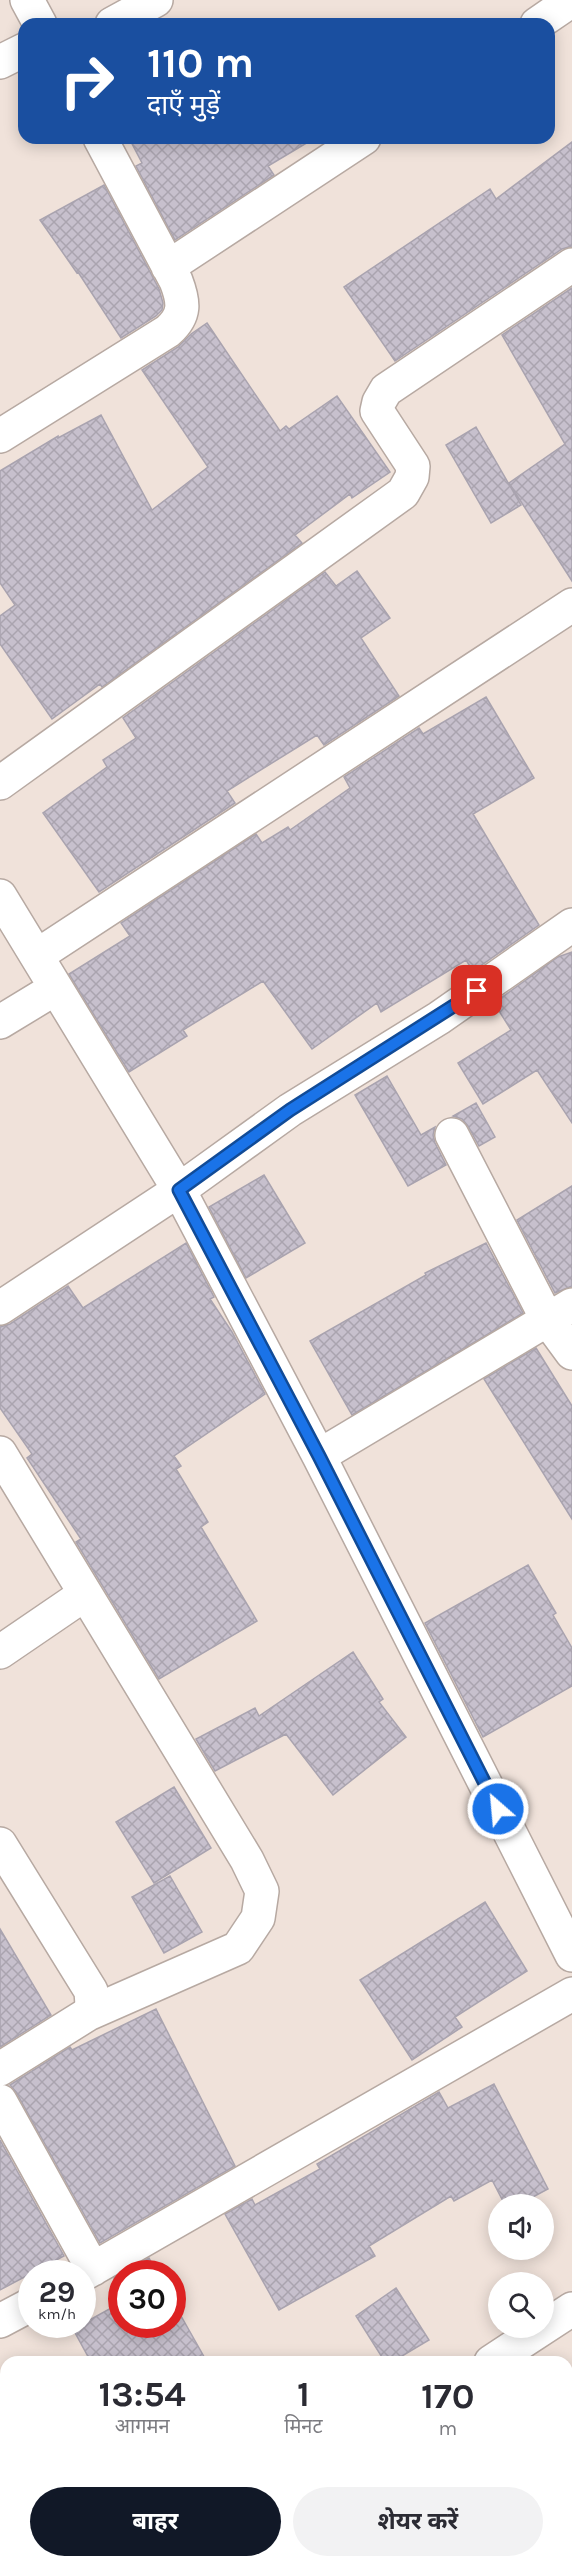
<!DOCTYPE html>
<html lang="hi">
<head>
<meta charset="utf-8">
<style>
  :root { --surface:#fff; --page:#f2f2f3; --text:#2b2b33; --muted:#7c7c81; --accent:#111827 }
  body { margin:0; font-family:Karla,"Noto Sans Devanagari",sans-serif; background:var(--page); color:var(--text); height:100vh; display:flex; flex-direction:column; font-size:22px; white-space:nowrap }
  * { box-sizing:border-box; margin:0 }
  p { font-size:20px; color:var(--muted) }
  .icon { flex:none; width:33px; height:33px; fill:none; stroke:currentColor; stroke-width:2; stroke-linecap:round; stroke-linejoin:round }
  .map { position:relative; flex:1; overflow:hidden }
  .side { position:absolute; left:0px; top:2356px; width:573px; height:212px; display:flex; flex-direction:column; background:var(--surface); border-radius:18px 18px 0 0; box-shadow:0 3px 15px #0003 }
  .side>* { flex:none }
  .top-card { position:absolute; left:18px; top:18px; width:537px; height:126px; border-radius:18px; box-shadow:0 3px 15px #0003; background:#1a4fa0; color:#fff; overflow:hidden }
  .controls { position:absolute; left:488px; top:2194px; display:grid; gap:12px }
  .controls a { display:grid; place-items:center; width:66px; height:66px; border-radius:50%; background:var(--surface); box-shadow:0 3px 15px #0003; font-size:30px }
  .speed { position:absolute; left:18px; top:2260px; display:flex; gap:12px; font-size:30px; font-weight:700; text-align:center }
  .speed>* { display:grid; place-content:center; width:78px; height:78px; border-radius:50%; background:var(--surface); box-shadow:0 3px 15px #0003; line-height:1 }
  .speed small { font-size:15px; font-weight:400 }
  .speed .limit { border:9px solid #d22; background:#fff; color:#111 }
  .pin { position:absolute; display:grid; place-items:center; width:51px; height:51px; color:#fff; margin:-26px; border-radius:12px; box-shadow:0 3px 9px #0006 }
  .me { position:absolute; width:66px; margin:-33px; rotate:333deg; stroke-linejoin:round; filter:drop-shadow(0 0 4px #0008) }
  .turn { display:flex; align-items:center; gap:21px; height:126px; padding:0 30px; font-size:27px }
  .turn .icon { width:78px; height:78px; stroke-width:2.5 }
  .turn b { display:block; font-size:42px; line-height:51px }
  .eta { display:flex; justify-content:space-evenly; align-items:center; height:102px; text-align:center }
  .eta b { font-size:36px; font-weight:700; line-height:42px }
  .button { display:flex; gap:12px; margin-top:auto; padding:12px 30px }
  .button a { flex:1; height:69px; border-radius:36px; background:var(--accent); color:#fff; font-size:24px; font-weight:700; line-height:69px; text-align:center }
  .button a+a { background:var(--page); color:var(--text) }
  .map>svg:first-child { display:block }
  .building { fill:url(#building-cross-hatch); stroke:#a9a3af; stroke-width:1.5 }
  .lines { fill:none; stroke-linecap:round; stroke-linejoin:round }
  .minor-casing { stroke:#b7a9a2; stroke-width:36 }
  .minor { stroke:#fff; stroke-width:33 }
  .route-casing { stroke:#114b97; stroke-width:15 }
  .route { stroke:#1a73e8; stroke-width:10 }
</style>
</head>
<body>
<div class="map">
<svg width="572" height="2567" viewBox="0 0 572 2567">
  <defs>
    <pattern id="building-cross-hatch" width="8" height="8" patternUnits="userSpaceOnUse" patternTransform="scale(1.5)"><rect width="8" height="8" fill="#c7c0cd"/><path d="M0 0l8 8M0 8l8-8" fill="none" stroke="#aaa4af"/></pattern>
  </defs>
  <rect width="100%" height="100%" fill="#f0e2da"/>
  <path class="building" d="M129,138H315L268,166L274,175L175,240L136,166L142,163Z
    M572,142V246L562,249L395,361L344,287L490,189L496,199Z
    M104,185L159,289L163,303L162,310L156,316L121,338L78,272L77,273L40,220Z
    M572,288V581L509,483L565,444L502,335Z
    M207,323L280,431L286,426L289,429L337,396L390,472L352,498L350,494L295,535L302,543L102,687L100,684L52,719L0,644V616L15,605L0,583V471L58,436V438L101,415L152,510L208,467L142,370L178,347L191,334Z
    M476,427L521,505L491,523L446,445Z
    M357,571L390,618L361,638L399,696L324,745L317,735L227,791L235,803L99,892L43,813L107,767L103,760L136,738L123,718L325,572L336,586Z
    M486,697L534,778L473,814L539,925L473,971L466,960L381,1012L377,1003L312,1049L263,981L183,1030L187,1036L129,1072L69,974L130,936L121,923L256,834L262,843L288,827L290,830L350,788L344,777L419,728L423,734Z
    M572,952V1123L537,1070L483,1104L458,1063L511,1030L494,1003L558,957Z
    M387,1076L421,1135L435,1127L433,1135L435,1143L446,1165L408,1186L355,1095Z
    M476,1103L495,1137L479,1146L468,1126L462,1119L453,1116Z
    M264,1175L305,1243L246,1278L209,1207Z
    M572,1186V1286L555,1293L517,1220Z
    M186,1243L214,1297L210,1299L232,1332L265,1394L174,1456L181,1466L176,1469L208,1522L201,1527L257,1621L159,1679L76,1542L81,1539L27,1458L32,1454L0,1408V1327L10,1324L68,1286L83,1308Z
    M486,1243L523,1313L352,1415L310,1341L426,1275L425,1273Z
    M536,1348L572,1406V1519L484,1379Z
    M528,1565L556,1613L553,1615L572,1648V1686L483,1737L425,1623Z
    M353,1652L383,1699L379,1702L406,1737L333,1795L286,1734L215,1771L196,1739L255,1708L259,1716Z
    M174,1787L211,1848L154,1883L116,1822Z
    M170,1876L202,1932L164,1953L132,1897Z
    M485,1902L527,1971L455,2017L462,2027L412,2060L360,1980Z
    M0,1929L51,2015L0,2047Z
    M156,2009L235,2166L100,2243L16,2092L10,2085L70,2047L72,2050Z
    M494,2084L548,2189L518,2205H505L492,2180L454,2201L451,2196L369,2246L375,2256L279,2310L225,2214L252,2199L255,2205L320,2169L317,2164L439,2092L448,2108Z
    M0,2140L64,2256L0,2290Z
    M149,2258L158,2274H122V2292L114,2278Z
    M396,2288L429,2340L392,2362H385L356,2316Z
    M172,2300L207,2362H91L73,2329L122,2302V2325H172Z"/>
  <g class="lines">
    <defs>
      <path id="minor" d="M27,0L40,24
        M112,24L156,0
        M537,24L572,0
        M0,62L24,50
        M168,267L364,138
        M0,436L168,331C186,315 184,302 176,281L100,138
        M0,783L403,493L412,477L413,466L377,411L379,402L386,390L572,265
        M0,896L179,1190L319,1456L572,1955
        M38,955L572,605
        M0,1022L56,988
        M452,1135L547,1319L572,1353
        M0,1308L179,1190L290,1110L439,1018L572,925
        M0,1453L247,1860L262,1891L258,1918L238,1948L88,2014
        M319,1456L572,1305
        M0,1652L85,1594
        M0,1844L91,1991L92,2005L88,2014L0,2069
        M0,2101L93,2269
        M82,2275L572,1994
        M0,2321L32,2304
        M491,2362L572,2309
        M185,2567L192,2562"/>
    </defs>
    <use href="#minor" class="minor-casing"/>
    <use href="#minor" class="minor"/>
  </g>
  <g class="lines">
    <defs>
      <path id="route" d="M477,991L290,1110L179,1190L319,1456L498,1809"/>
    </defs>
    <use href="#route" class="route-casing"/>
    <use href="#route" class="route"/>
  </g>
</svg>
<div class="controls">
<a><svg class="icon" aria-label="sound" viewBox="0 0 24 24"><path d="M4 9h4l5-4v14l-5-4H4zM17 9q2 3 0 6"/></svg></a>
<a><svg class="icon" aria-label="search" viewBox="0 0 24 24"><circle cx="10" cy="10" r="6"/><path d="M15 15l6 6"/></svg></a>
</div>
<div class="speed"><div>29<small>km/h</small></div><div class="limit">30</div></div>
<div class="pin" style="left:477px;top:991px;background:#d93025"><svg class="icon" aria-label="arrive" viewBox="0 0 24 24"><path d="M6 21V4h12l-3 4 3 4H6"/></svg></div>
<svg class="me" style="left:498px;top:1809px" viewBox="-20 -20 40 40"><circle r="17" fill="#1a73e8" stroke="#fff" stroke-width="3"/><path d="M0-11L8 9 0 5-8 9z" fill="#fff"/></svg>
<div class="top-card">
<div class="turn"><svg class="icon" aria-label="right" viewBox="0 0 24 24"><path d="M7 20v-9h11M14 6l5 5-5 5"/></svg><div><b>110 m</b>दाएँ मुड़ें</div></div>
</div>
<section class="side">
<div class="eta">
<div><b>13:54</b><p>आगमन</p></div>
<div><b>1</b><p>मिनट</p></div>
<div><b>170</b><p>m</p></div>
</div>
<div class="button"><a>बाहर</a><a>शेयर करें</a></div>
</section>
</div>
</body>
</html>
